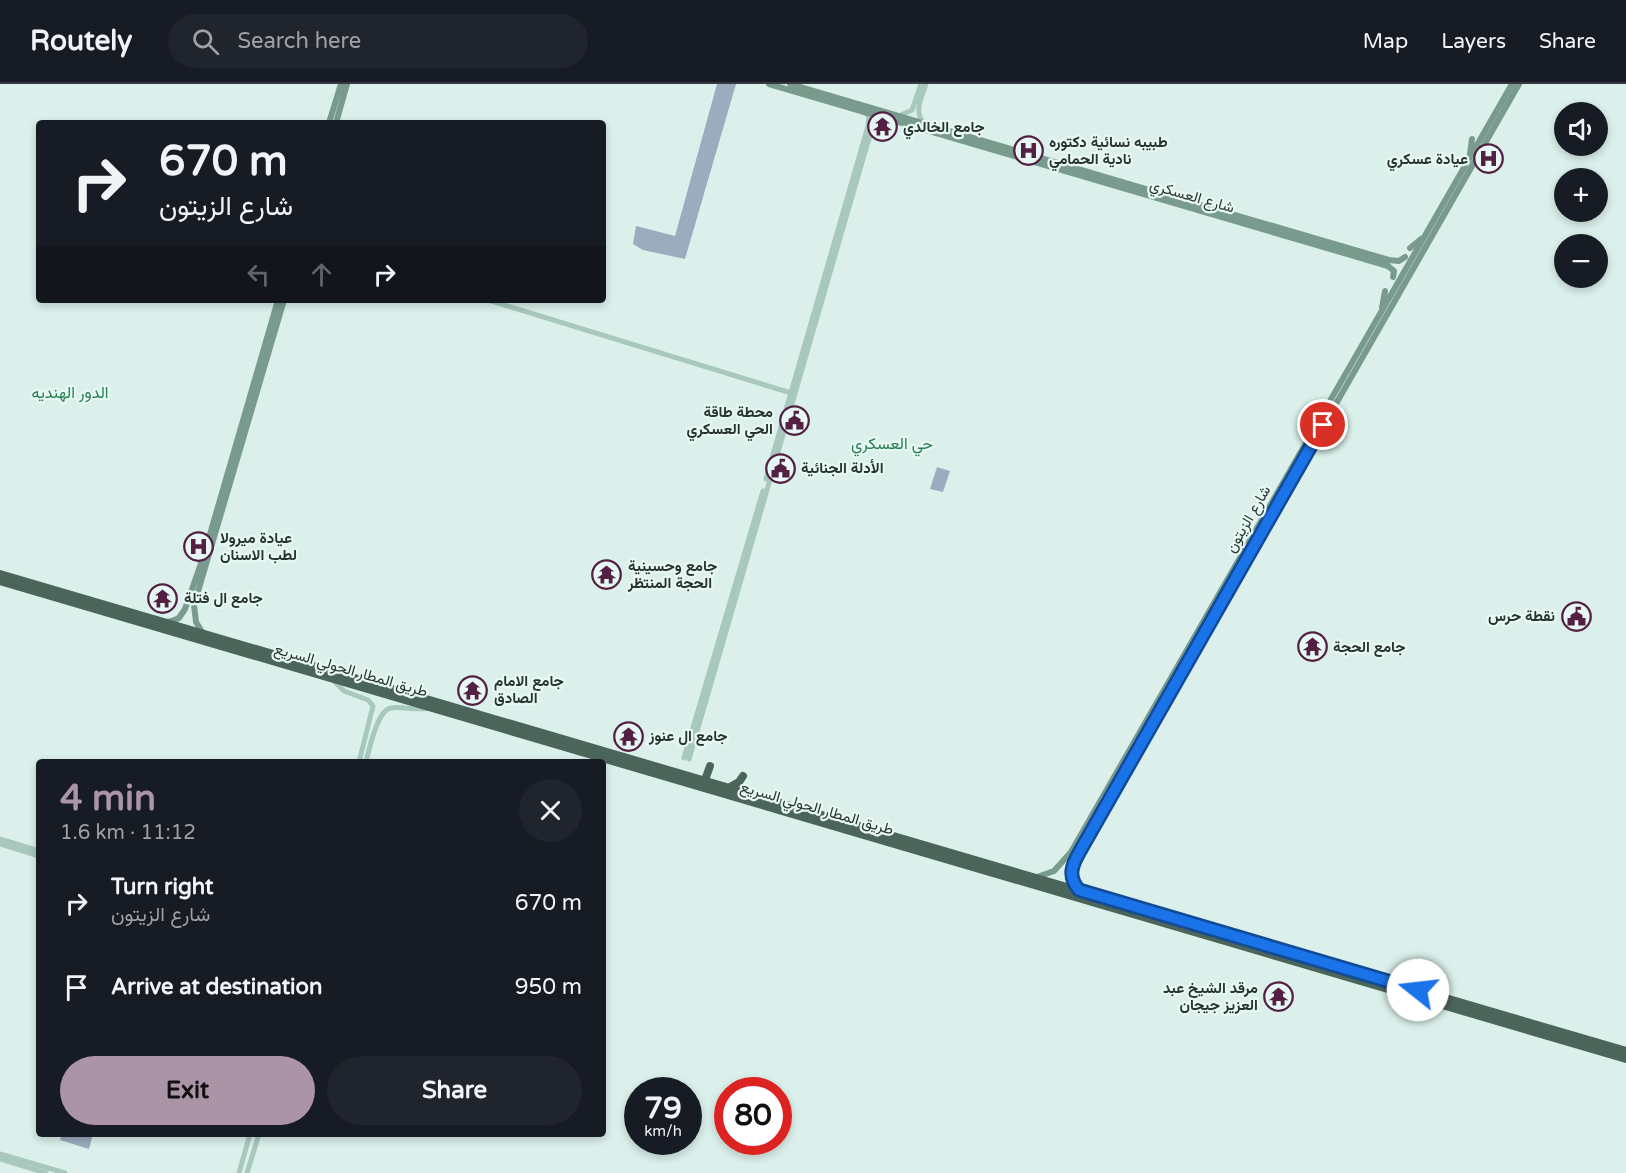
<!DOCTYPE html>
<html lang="en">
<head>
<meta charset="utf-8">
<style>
  :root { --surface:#171b24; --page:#20242c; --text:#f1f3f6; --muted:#9ea1a6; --line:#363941; --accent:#aa94a6 }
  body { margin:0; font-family:"Varela Round",Vazirmatn,sans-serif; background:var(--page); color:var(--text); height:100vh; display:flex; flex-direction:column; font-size:22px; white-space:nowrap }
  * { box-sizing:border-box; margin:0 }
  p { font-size:20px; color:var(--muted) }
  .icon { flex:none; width:33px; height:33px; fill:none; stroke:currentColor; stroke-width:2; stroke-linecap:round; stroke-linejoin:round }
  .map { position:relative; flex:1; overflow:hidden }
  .panel { position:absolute; left:36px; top:675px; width:570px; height:378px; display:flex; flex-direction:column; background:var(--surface); border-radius:6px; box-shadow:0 3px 9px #0003 }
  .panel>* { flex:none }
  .banner { position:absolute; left:36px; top:36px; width:570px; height:183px; border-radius:6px; box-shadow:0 3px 9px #0003; background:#171b24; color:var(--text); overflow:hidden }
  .fabs { position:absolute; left:1554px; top:18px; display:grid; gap:12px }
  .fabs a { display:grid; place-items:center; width:54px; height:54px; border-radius:50%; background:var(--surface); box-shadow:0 3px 9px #0003; font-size:30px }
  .speed { position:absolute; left:624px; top:993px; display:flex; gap:12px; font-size:30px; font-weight:700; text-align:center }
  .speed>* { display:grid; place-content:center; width:78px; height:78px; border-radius:50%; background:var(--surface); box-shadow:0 3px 9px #0003; line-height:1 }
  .speed small { font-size:15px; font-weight:400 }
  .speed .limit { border:9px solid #d22; background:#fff; color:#111 }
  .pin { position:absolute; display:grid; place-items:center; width:51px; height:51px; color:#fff; margin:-26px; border:3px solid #fff; border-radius:50%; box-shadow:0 2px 6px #0007 }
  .me { position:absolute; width:66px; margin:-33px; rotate:286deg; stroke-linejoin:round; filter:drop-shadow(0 0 4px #0008) }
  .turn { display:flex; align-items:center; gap:21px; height:126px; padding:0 24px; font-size:27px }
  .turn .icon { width:78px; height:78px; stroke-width:2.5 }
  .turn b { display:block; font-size:42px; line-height:51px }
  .lanes { display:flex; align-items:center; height:57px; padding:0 24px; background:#0003; justify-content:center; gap:30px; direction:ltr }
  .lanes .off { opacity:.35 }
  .round { display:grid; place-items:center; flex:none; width:63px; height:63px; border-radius:32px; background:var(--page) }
  .overview { display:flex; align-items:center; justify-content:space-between; height:102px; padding:0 24px }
  h1 { font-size:36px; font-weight:700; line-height:45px; color:var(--accent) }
  .cta { display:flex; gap:12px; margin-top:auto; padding:12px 24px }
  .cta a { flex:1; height:69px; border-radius:36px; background:var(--accent); color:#111; font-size:24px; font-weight:700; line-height:69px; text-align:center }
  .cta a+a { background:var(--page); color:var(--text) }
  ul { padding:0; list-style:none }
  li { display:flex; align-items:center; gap:18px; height:84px; padding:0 24px }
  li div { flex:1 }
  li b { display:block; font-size:22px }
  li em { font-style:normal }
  header { display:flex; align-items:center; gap:36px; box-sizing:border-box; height:84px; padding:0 30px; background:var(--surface); border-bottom:2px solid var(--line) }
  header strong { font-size:28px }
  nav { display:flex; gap:33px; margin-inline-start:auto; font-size:21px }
  .search { width:420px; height:54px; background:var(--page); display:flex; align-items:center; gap:15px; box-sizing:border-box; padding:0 21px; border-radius:33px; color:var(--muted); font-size:22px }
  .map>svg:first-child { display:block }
  .green { fill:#9cabbe }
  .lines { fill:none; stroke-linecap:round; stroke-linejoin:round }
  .tertiary { stroke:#a8c7bd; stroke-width:5 }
  .secondary { stroke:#799b8d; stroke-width:6 }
  .trunk { stroke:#4c655a; stroke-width:8 }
  .route-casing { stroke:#114b97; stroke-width:15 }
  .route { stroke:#1a73e8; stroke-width:10 }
  .labels { text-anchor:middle; stroke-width:4.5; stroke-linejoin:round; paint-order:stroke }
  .poi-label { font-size:15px; font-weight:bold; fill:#27342e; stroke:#e7f8f4; text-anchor:start }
  .street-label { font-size:15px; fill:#27342e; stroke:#e7f8f4 }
  .neighbourhood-label { font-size:16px; fill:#257e4f; stroke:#e7f8f4 }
</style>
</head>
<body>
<header>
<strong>Routely</strong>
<div class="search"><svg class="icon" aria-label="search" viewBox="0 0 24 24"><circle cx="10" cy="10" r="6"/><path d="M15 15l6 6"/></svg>Search here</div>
<nav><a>Map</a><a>Layers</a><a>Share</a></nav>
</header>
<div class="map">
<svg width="1626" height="1089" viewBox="0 0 1626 1089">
  <rect width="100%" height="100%" fill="#dbf0eb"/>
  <path class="green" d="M717,0H736L685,175L643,166L633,160L636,142L675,152Z
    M937,383L950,387L943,408L930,405Z
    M62,1050H93L89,1065L60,1056Z"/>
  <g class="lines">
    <path class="tertiary" d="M899,32L912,26L921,0
      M924,39C913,28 922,13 926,0
      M488,216L791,309
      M766,395L868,42L869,32L864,28
      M334,597L344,607L368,616L373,622L359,678
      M684,674L763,407
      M689,675L867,61C871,50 872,39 885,35
      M366,678C369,666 377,626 391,624C402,622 416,627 429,624
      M0,755L39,767
      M0,760L39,772
      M0,1070L65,1089
      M0,1075L46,1089
      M239,1089L250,1050
      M247,1089L259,1050"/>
    <path class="secondary" d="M769,0L1388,182L1394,187L1393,193
      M790,0C990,59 1189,118 1389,176L1399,177L1405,173
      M329,39L341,0
      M336,39L347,0
      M1470,70L1472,55
      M1477,78L1489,68
      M1410,164L1421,155
      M1382,224L1385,207
      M166,538L172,537L179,534L185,525L204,471L278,216
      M202,548L196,538L194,521L284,216
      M1037,793L1054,787L1071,768L1512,0
      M1079,806C1067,793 1072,781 1080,767L1519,0"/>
    <path class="trunk" d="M0,490L1626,967
      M0,497L1626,975
      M705,696L710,682
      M730,703L739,698L743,692"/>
  </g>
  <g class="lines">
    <defs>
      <path id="route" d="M1323,341L1080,767C1072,781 1067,792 1079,806L1418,906"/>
    </defs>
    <use href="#route" class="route-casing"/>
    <use href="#route" class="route"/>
  </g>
  <defs>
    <symbol id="temple-ring" viewBox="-11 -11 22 22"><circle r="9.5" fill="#e7f8f4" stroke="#532044" stroke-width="1.5"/><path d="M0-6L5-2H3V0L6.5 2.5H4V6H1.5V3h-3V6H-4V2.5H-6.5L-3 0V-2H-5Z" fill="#532044"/></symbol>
    <symbol id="hospital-ring" viewBox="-11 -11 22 22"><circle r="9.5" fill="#e7f8f4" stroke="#532044" stroke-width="1.5"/><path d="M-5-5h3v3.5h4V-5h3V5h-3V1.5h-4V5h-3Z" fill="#532044"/></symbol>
    <symbol id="civic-ring" viewBox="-11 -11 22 22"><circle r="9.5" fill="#e7f8f4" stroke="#532044" stroke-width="1.5"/><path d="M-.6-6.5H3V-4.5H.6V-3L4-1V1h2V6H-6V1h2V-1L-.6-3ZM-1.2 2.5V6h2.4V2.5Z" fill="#532044"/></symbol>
  </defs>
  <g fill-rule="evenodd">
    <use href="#temple-ring" x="866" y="26" width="33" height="33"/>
    <use href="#hospital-ring" x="1012" y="50" width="33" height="33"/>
    <use href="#hospital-ring" x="1472" y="58" width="33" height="33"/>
    <use href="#civic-ring" x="778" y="320" width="33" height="33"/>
    <use href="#civic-ring" x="764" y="368" width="33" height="33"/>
    <use href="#hospital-ring" x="182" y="446" width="33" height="33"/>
    <use href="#temple-ring" x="590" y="474" width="33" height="33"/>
    <use href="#temple-ring" x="146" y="498" width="33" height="33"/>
    <use href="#civic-ring" x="1560" y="516" width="33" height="33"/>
    <use href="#temple-ring" x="1296" y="546" width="33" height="33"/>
    <use href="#temple-ring" x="456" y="590" width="33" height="33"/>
    <use href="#temple-ring" x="612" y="636" width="33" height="33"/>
    <use href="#temple-ring" x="1262" y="896" width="33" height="33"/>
  </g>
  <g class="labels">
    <g class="poi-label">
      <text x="903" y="48">جامع الخالدي</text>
      <text x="1049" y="63">طبيبه نسائية دكتوره<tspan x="1049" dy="17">نادية الحمامي</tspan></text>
      <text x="1468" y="80" text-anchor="end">عيادة عسكري</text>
      <text x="773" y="333" text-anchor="end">محطة طاقة<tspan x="773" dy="17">الحي العسكري</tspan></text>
      <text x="801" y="389">الأدلة الجنائية</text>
      <text x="220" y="459">عيادة ميرولا<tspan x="220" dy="17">لطب الاسنان</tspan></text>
      <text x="628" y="487">جامع وحسينية<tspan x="628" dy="17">الحجة المنتظر</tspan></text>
      <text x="184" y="519">جامع ال فتلة</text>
      <text x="1555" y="537" text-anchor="end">نقطة حرس</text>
      <text x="1333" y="568">جامع الحجة</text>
      <text x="494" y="602">جامع الامام<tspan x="494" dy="17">الصادق</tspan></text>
      <text x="649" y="657">جامع ال عنوز</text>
      <text x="1258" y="909" text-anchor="end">مرقد الشيخ عبد<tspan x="1258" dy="17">العزيز جيجان</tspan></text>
    </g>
    <g class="street-label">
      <text transform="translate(1192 112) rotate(16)" y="5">شارع العسكري</text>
      <text transform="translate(1248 435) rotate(-60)" y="5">شارع الزيتون</text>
      <text transform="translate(351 586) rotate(16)" y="5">طريق المطار الحولي السريع</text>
      <text transform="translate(817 724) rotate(16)" y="5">طريق المطار الحولي السريع</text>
    </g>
    <g class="neighbourhood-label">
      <text x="70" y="314">الدور الهنديه</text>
      <text x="892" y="365">حي العسكري</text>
    </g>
  </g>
</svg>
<div class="fabs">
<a><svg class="icon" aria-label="sound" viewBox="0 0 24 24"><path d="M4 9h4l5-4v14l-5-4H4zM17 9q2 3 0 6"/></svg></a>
<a>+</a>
<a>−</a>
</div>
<div class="speed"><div>79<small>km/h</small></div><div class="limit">80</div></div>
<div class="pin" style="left:1323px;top:341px;background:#d93025"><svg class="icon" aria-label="arrive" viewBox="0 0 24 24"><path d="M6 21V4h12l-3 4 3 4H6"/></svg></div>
<svg class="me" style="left:1418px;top:906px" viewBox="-20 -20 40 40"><circle r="19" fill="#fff"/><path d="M0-13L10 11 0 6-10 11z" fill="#1a73e8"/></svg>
<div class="banner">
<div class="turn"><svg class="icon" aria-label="right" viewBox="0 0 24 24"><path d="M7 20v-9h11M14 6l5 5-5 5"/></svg><div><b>670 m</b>شارع الزيتون</div></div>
<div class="lanes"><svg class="icon off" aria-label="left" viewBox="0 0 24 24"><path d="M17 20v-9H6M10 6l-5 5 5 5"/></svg><svg class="icon off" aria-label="ahead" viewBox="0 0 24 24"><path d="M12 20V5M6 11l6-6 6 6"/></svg><svg class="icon" aria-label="right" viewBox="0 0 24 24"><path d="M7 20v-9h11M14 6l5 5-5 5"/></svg></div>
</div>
<section class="panel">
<div class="overview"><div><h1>4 min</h1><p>1.6 km · 11:12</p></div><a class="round"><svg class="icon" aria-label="close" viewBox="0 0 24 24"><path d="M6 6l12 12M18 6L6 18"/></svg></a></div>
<ul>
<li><svg class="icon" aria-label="right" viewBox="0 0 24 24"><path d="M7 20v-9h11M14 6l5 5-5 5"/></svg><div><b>Turn right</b><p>شارع الزيتون</p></div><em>670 m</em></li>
<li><svg class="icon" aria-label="arrive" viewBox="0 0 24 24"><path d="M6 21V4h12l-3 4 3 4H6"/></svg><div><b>Arrive at destination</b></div><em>950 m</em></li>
</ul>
<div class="cta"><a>Exit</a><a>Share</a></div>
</section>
</div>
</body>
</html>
